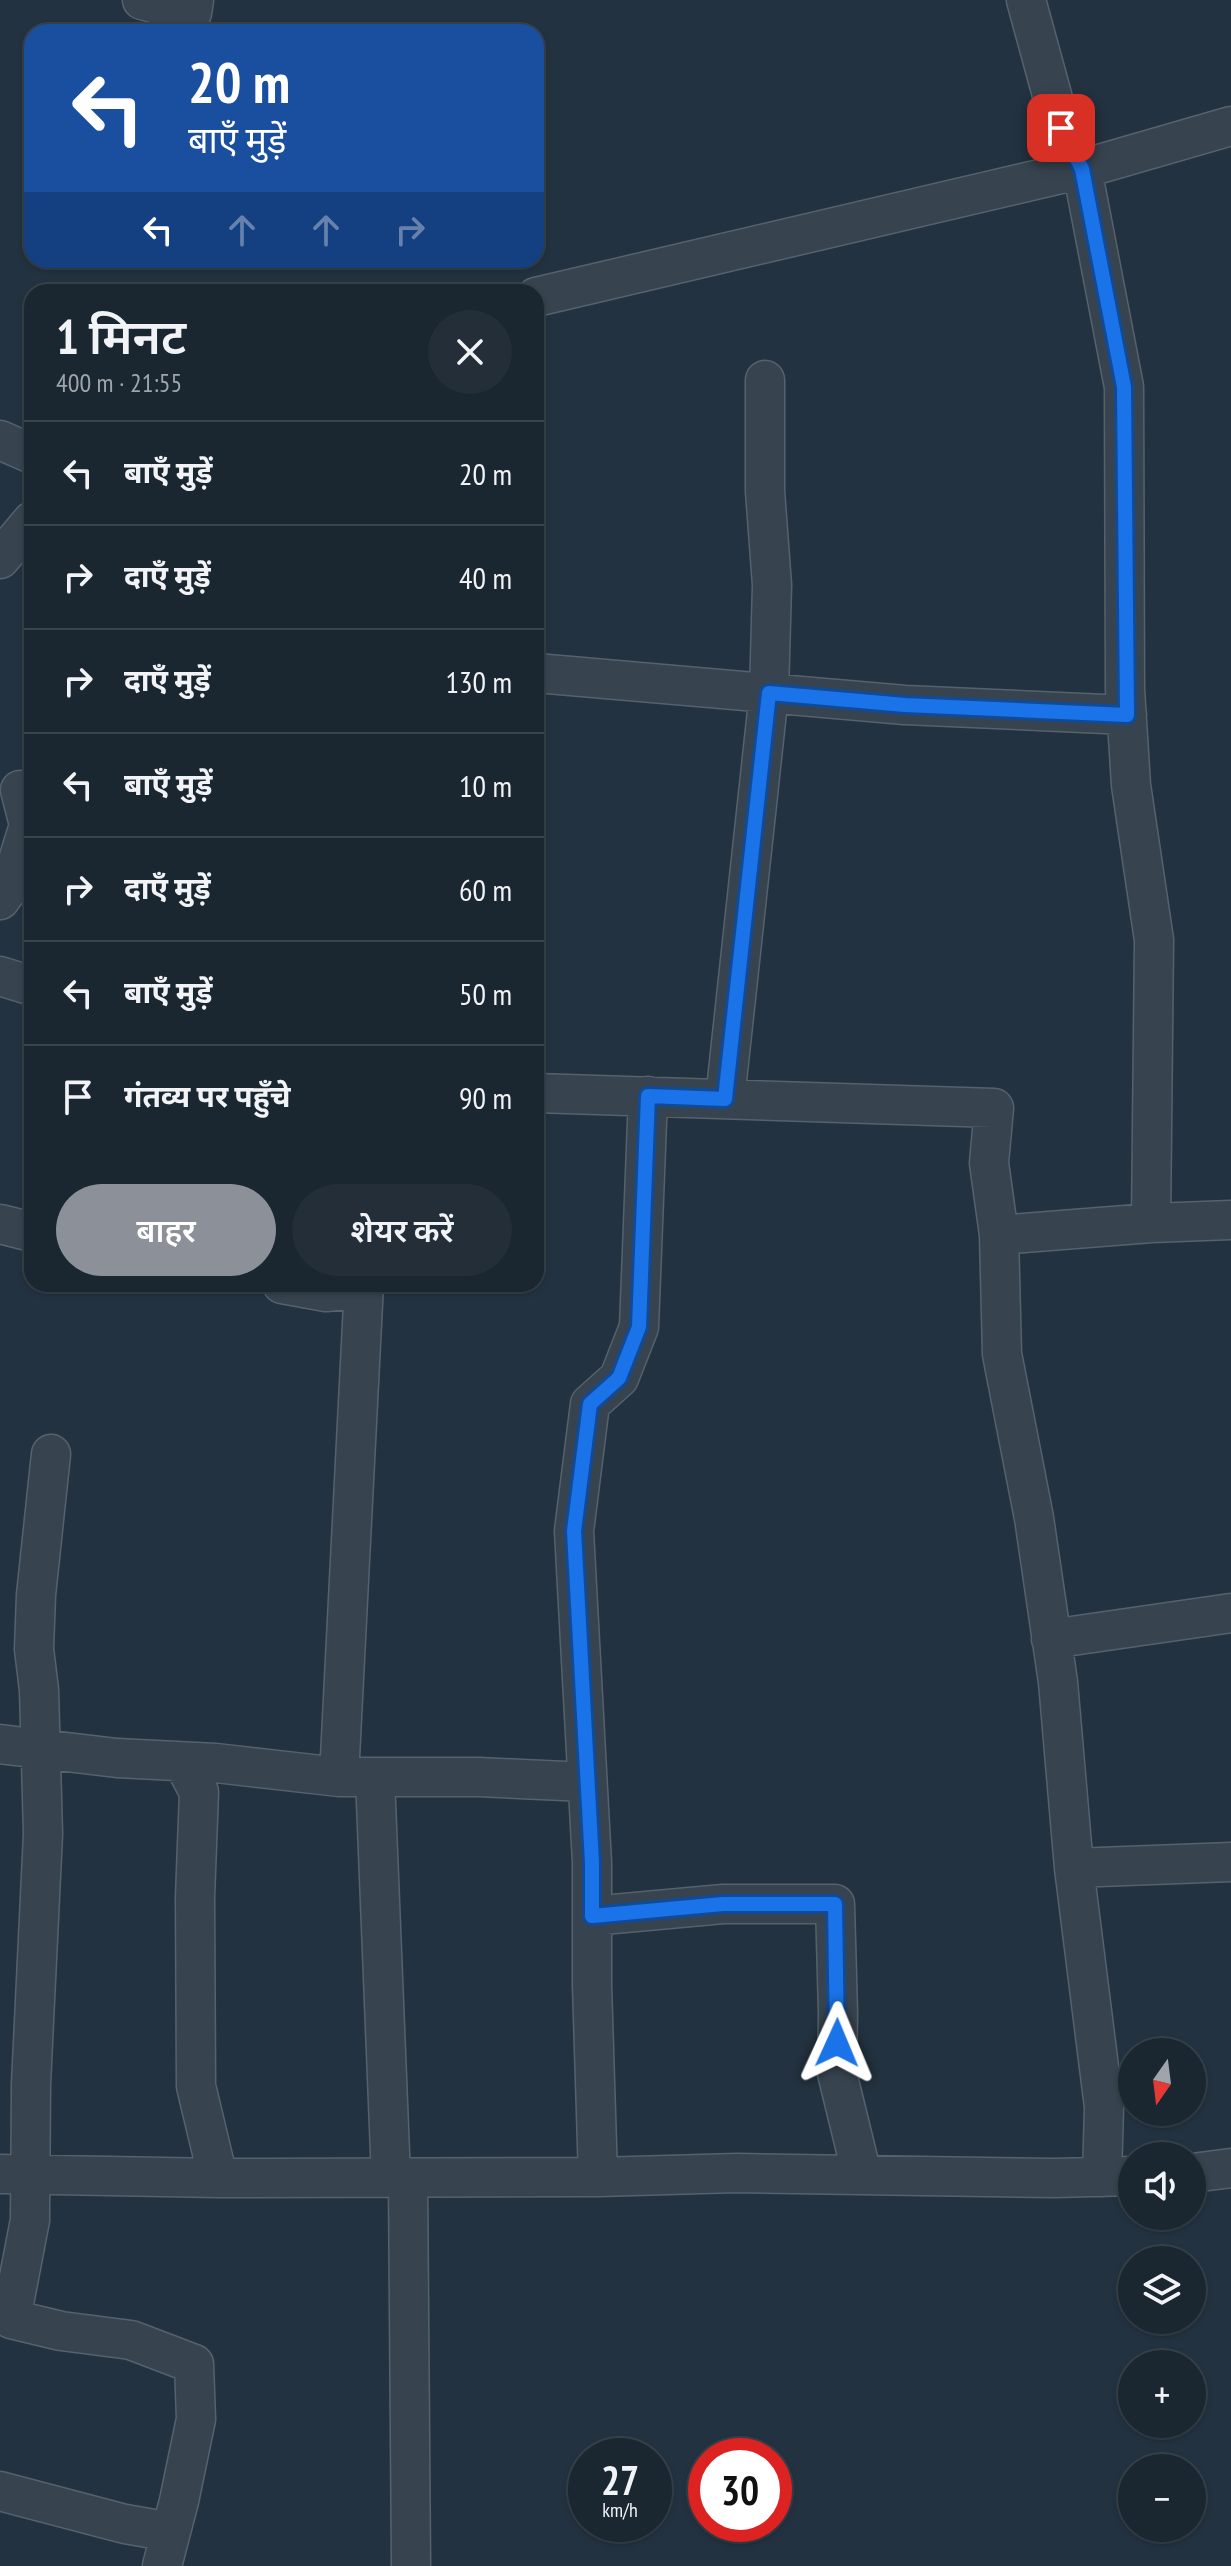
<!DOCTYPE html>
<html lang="hi">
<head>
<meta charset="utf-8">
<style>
  :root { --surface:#1a2630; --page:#232e38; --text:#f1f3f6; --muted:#9fa5ab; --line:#38434c; --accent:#8c9099 }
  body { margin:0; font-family:"PT Sans Narrow","Noto Sans Devanagari",sans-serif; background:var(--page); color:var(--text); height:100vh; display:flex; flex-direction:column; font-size:30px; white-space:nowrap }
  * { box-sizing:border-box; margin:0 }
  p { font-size:26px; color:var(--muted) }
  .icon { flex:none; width:44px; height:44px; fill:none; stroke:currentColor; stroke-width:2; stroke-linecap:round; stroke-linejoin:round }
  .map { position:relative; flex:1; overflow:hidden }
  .drawer { position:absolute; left:24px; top:284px; width:520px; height:1008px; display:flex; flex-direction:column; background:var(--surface); border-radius:24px; box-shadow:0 2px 6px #0004,0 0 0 2px var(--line) }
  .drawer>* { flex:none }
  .guide { position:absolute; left:24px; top:24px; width:520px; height:244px; border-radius:24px; box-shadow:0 2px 6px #0004,0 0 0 2px var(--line); background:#1a4fa0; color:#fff; overflow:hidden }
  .needle { width:52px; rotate:194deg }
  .controls { position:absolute; left:1118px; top:2038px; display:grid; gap:16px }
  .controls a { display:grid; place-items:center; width:88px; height:88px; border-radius:50%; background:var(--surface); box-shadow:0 2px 6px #0004,0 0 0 2px var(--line); font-size:40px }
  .speed { position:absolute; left:568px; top:2438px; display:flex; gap:16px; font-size:40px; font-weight:700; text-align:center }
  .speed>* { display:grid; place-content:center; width:104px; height:104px; border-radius:50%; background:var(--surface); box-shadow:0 2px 6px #0004,0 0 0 2px var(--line); line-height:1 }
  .speed small { font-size:20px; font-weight:400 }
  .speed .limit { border:12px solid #d22; background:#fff; color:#111 }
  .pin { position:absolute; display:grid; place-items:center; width:68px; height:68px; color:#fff; margin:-34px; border-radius:16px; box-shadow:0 4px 12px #0006 }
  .me { position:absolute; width:88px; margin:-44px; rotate:1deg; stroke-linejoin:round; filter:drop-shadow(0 0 6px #0008) }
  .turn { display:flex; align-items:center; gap:28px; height:168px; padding:0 32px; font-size:36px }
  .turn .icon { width:104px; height:104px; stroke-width:2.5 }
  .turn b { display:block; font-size:56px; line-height:68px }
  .lanes { display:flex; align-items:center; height:76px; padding:0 32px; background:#0003; justify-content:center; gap:40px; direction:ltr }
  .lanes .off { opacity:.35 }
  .round { display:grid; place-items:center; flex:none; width:84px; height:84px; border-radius:42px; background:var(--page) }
  .headline { display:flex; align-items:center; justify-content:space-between; height:136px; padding:0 32px }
  h1 { font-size:48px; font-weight:600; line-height:60px }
  .cta { display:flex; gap:16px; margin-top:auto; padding:16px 32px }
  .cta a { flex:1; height:92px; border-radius:48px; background:var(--accent); color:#fff; font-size:32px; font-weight:600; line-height:92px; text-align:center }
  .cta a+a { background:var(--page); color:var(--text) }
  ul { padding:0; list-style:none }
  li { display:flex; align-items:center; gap:24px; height:104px; padding:0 32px; border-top:2px solid var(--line) }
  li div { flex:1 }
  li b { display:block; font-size:30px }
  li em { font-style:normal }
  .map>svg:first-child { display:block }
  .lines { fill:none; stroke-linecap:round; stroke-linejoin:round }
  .minor-casing { stroke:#55626d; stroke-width:41 }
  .minor { stroke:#37444f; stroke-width:38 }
  .route-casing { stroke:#114b97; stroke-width:20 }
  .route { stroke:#1a73e8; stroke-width:14 }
</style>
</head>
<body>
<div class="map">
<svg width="1231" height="2566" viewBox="0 0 1231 2566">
  <rect width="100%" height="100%" fill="#233240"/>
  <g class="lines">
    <defs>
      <path id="minor" d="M142,0L192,13L194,0
        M1026,0L1061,128L1082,169L1124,387L1125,689L1131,785L1154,940L1151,1223
        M536,297L1082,169L1231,126
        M0,440L32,454
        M0,559L32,521
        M536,673L905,705L1127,715
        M0,900L10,886L29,825L20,790
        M0,976L32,986
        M536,1093L994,1108L989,1163L999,1235L1002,1354L1034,1518L1058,1682L1074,1868L1104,2107L1102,2177
        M725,1099L769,693L772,585L765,491V380
        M0,1224L32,1232
        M999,1235L1151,1223L1231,1220
        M282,1284L326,1292L364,1288
        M51,1454L36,1595L34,1649L39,1690L43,1834L31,2084L30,2220L11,2319L61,2331L131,2340L194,2364L196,2419L179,2501L162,2566
        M1051,1639L1231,1613
        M0,1744L117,1758L216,1763L339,1777H479L586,1782
        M183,1762L199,1792L195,1897L196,2086L218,2178
        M339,1777L364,1284
        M375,1777L391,2178
        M1074,1868L1231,1862
        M592,1916L723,1904H835L838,2013L837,2073L862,2175
        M1192,2173L1231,2168
        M0,2174L218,2178L598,2177L737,2173L1054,2178L1132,2176
        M598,2177L592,1985V1863L574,1531L590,1404L619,1378L639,1327L648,1096
        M408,2178L411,2566
        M0,2491L125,2524L171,2532"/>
    </defs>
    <use href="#minor" class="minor-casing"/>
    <use href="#minor" class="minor"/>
  </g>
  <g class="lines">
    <defs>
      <path id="route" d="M837,2043L835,1904H723L592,1916V1863L574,1531L590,1404L619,1378L639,1327L648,1096L725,1099L769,693L905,705L1127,715L1124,387L1082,169L1061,128"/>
    </defs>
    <use href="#route" class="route-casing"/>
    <use href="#route" class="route"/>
  </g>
</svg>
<div class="controls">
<a><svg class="needle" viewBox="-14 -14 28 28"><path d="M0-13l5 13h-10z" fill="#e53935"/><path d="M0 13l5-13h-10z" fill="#9fa5ab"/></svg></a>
<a><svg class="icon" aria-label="sound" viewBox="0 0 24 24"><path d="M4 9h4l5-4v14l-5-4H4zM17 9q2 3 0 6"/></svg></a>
<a><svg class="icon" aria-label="layers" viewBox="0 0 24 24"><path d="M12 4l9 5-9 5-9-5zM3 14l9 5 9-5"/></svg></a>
<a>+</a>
<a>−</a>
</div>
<div class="speed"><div>27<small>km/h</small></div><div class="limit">30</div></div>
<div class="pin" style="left:1061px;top:128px;background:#d93025"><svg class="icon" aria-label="arrive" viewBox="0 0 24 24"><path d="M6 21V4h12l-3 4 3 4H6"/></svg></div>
<svg class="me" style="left:837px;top:2043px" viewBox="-20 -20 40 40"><path d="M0-17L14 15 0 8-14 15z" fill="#1a73e8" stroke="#fff" stroke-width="4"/></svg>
<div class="guide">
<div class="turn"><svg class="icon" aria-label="left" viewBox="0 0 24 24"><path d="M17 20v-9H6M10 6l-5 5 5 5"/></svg><div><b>20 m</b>बाएँ मुड़ें</div></div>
<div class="lanes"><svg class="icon" aria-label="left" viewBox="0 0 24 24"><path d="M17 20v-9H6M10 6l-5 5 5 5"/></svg><svg class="icon off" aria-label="ahead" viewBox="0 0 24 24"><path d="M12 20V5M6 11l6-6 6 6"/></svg><svg class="icon off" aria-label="ahead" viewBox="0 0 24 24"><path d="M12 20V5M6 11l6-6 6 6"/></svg><svg class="icon off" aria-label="right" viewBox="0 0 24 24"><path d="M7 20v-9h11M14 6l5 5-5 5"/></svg></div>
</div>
<section class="drawer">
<div class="headline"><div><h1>1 मिनट</h1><p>400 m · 21:55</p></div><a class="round"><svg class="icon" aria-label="close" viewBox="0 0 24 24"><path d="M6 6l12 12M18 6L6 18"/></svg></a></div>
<ul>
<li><svg class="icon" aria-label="left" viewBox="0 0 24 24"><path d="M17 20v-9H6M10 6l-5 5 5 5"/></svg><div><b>बाएँ मुड़ें</b></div><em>20 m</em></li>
<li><svg class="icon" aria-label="right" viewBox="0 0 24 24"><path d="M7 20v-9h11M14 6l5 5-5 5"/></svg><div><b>दाएँ मुड़ें</b></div><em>40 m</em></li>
<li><svg class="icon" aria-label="right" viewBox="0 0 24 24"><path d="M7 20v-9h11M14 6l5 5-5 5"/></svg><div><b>दाएँ मुड़ें</b></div><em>130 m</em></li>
<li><svg class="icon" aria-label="left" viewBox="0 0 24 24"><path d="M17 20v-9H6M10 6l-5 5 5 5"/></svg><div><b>बाएँ मुड़ें</b></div><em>10 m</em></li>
<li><svg class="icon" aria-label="right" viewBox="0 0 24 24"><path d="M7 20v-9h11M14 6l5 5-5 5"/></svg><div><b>दाएँ मुड़ें</b></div><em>60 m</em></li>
<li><svg class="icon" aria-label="left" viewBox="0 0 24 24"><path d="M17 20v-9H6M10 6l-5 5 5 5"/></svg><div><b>बाएँ मुड़ें</b></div><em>50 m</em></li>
<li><svg class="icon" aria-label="arrive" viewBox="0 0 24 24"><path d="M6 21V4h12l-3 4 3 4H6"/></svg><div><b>गंतव्य पर पहुँचे</b></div><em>90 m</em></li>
</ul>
<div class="cta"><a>बाहर</a><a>शेयर करें</a></div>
</section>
</div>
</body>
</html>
